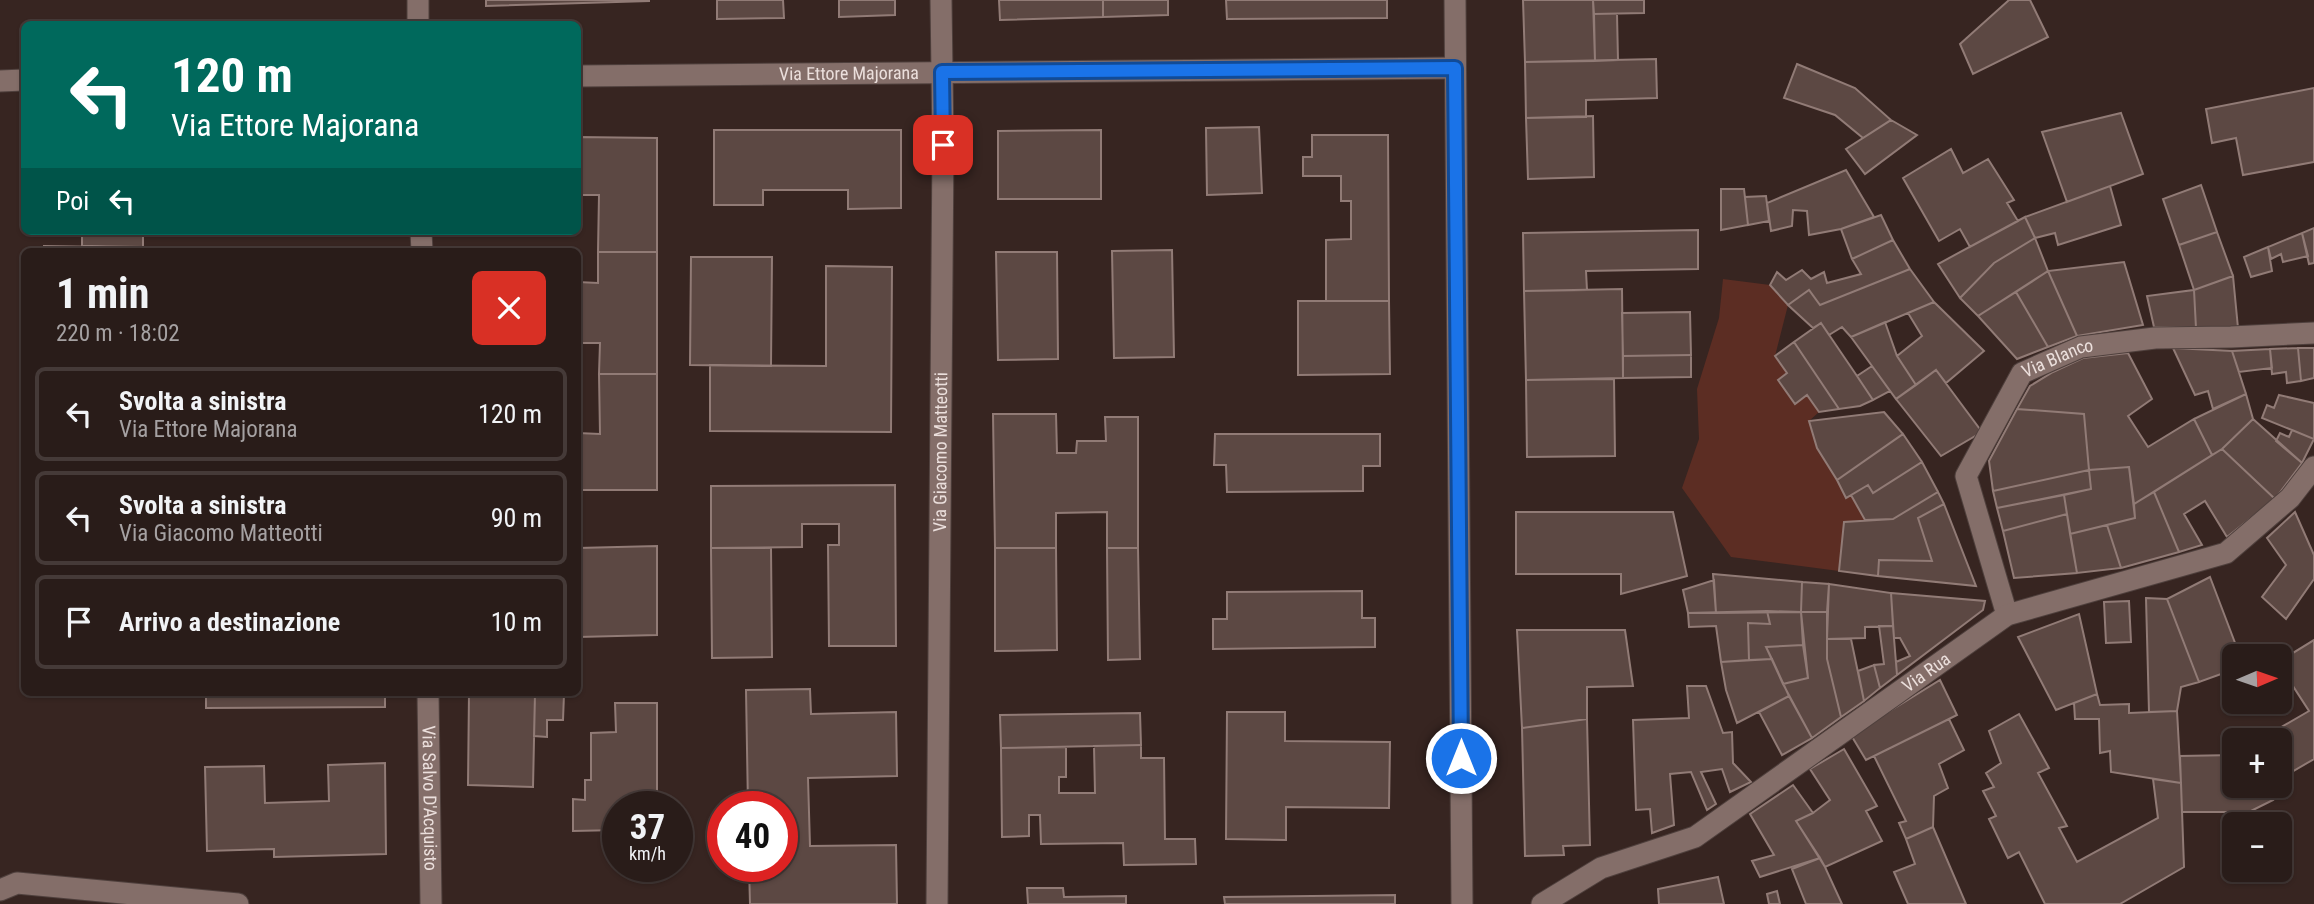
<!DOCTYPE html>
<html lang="it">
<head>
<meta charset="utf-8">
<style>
  :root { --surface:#291c19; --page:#312522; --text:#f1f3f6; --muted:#a5a1a2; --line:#453a38 }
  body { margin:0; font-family:"Roboto Condensed",sans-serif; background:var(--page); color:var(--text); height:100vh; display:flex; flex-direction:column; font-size:26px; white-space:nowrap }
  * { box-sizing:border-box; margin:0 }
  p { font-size:23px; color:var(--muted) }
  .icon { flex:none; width:38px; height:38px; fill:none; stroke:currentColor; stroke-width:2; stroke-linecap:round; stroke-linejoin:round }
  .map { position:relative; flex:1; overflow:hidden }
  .details { position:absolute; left:21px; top:248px; width:560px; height:448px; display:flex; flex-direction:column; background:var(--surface); border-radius:10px; box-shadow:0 2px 5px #0004,0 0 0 2px var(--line) }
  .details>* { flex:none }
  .hud { position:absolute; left:21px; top:21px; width:560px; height:214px; border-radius:10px; box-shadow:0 2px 5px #0004,0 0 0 2px var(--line); background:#00695c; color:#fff; overflow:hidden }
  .needle { width:46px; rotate:88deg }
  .buttons { position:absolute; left:2222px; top:644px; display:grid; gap:14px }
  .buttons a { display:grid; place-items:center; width:70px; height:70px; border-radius:10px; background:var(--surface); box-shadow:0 2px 5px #0004,0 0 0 2px var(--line); font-size:35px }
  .speed { position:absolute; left:602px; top:791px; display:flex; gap:14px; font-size:35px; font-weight:700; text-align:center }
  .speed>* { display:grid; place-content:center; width:91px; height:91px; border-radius:50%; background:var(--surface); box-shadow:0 2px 5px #0004,0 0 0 2px var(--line); line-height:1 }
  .speed small { font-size:18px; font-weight:400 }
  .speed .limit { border:10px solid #d22; background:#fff; color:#111 }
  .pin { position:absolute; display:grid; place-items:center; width:60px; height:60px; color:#fff; margin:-30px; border-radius:14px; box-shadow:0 4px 10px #0006 }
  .me { position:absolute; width:77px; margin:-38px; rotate:0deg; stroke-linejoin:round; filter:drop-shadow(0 0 5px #0008) }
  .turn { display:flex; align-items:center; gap:24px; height:147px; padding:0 35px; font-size:32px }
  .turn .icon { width:91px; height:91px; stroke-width:2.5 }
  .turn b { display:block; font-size:49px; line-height:60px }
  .then { display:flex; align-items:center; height:66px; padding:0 35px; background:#0003; gap:14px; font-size:26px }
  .round { display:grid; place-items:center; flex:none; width:74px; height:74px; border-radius:10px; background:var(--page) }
  .summary { display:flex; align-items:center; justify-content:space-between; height:119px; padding:0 35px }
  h1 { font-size:42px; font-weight:700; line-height:52px }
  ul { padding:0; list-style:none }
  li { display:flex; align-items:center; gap:21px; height:94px; margin:0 14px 10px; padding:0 21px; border:4px solid var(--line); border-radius:10px }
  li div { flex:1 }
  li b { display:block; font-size:26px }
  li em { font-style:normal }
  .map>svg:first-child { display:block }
  .green { fill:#5c2d23 }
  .building { fill:#5c4843; stroke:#917b76; stroke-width:2 }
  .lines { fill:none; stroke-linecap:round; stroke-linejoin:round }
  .minor-casing { stroke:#4f403d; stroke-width:23 }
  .minor { stroke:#846e69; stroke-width:21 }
  .route-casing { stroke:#114b97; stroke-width:18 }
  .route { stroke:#1a73e8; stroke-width:12 }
  .labels { text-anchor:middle; stroke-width:6; stroke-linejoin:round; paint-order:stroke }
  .street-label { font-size:18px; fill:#ebdfdc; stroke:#2d1c18 }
</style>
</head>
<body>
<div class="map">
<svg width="2314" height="904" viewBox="0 0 2314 904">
  <rect width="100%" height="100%" fill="#372521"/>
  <path class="green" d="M1723,279L1770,285L1788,305L1775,356L1787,373L1778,380L1795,404L1807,395L1819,412L1809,421L1817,448L1837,480L1851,495L1865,520L1844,522L1839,571L1731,557L1682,488L1699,439L1697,389L1719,318Z"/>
  <path class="building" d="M486,0H649V1L486,6Z
    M717,0H783L784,18L717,19Z
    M839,0H895V15L839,17Z
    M999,0H1103V17L1000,20Z
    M1103,0H1168V15L1103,17Z
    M1226,0H1387V18L1227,19Z
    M1523,0H1593L1595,61L1525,62Z
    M1593,0H1644V13L1594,14Z
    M2009,0H2030L2048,37L1973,74L1960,44Z
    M1594,14H1617L1618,60L1595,61Z
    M1656,59L1657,98L1586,100V117L1526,118L1525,62Z
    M1797,64L1855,88L1891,120L1863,138L1835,115L1784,98Z
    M2314,88V162L2243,175L2236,138L2212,143L2206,109Z
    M2121,113L2143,174L2067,202L2042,132Z
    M1593,116L1594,177L1528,179L1526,118Z
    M1891,120L1917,135L1865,174L1846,149Z
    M1259,127L1262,193L1207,195L1206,128Z
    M714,130H901V208L848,209V190H763V205H714Z
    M1101,130V199H998V131Z
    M1312,135H1388L1389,301H1326V240L1351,239V201H1341V176H1303V157H1312Z
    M578,137L657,138V252H598L599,195H578Z
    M1951,149L1963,173L1988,159L2014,200L2007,203L2018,221L1970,247L1960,229L1939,241L1903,178Z
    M1846,170L1874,217L1841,229L1809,235L1807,211L1793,210L1792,226L1771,231L1767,203Z
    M2201,185L2217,232L2179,245L2163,199Z
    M2110,186L2121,225L2058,245L2055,233L2035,238L2025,217Z
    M1721,189H1744L1748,225L1721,230Z
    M1766,196L1769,221L1748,225L1745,197Z
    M1881,215L1893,240L1852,259L1841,229Z
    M2025,217L2035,238L1994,263L1960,298L1938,264Z
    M2314,228V263L2309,264L2302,233Z
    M1698,230V269L1586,271L1587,290L1524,291L1523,233Z
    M82,231H143V247L82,246Z
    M2217,232L2233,276L2194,290L2179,245Z
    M2302,233L2308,256L2283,262L2281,254L2271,259L2268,247Z
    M2035,238L2048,271L1978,316L1960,298L1994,263Z
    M1893,240L1910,269L1820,305L1809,290L1788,305L1770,285L1777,272L1786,280L1802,270L1811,279L1824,272L1827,283L1861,274L1852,259Z
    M44,246L105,247V252H44Z
    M2268,247L2272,271L2251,277L2244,257Z
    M1172,250L1174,357L1114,358L1112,251Z
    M598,252H657V374H599L600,343H578V282L598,283Z
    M996,252H1057L1058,359L998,360Z
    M691,257H772L771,366L690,365Z
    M2124,262L2143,325L2077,336L2048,271Z
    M826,266L892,267L891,432L710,431V365L826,366Z
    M1910,269L1934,302L1851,337L1842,327L1829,335L1821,323L1813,328L1788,305L1809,290L1820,305Z
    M2048,271L2077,336L2048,347L2016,292Z
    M2233,276L2238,328H2196L2194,290Z
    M1622,289L1623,378L1526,380L1524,291Z
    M2194,290L2196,328L2154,327L2147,296Z
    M2016,292L2048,347L2017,359L1978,316Z
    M1298,301H1389L1390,374L1298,375Z
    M1934,302L1984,351L1946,383L1936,370L1916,385L1897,356L1922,336L1908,313Z
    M1690,312L1691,355L1623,356L1622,313Z
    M1885,322L1897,356L1916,385L1896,399L1851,337Z
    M1821,323L1857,376L1873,400L1860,406L1839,409L1794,342Z
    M1794,342L1839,409L1819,412L1807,395L1795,404L1778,380L1787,373L1775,356Z
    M2173,348L2232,351L2246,394L2213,409L2208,391L2195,395Z
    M2298,348H2314V378L2301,381Z
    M2298,348L2301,381L2287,383L2286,372L2272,374L2270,349Z
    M2270,349L2272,368L2239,372L2232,351Z
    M2128,353L2152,399L2128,416L2148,447L2194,419L2212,455L2134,504L2129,467L2089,470L2084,414L2017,409L2030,386L2053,372L2083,358Z
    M1691,355V377L1623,378V356Z
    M1872,366L1890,391L1873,400L1857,376Z
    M1936,370L1982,432L1941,456L1896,399Z
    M599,374H657V490H578V433L600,434Z
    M1614,379L1615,456L1527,457L1526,380Z
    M2246,394L2253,419L2222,449L2212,455L2194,419Z
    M2279,395L2314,403V439L2262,418L2267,405L2274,408Z
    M2017,409L2084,414L2089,470L1993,491L1989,461Z
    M1884,412L1903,434L1837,480L1817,448L1809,421Z
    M993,414H1056L1057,453H1076L1077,441H1106L1105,417H1138V548H1107V512L1056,513V548H995Z
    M2253,419L2302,463L2275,499L2222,449Z
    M2292,430L2314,439L2302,463L2276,441L2280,433L2289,437Z
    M1215,434H1380V466H1363V491L1227,492L1226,465H1214Z
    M1903,434L1922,462L1873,493L1868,485L1846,498L1837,480Z
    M2222,449L2275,499L2227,537L2205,501L2184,514L2202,545L2179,552L2154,492Z
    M1922,462L1938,492L1893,519L1865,520L1851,495L1868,485L1873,493Z
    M2129,467L2135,518L2070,534L2064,495L2091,489L2089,470Z
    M2089,470L2091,489L1997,508L1993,491Z
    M895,485L896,646H829L828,545H839V524H802V547L711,548V486Z
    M1938,492L1944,504L1918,518L1932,561L1879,560L1878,576L1839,571L1844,522L1893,519Z
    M2154,492L2179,552L2121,568L2107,525L2135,518L2134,504Z
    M2064,495L2067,514L2003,531L1997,508Z
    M1944,504L1976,586L1878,576L1879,560L1932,561L1918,518Z
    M1516,512H1673L1687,576L1621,594V574H1516Z
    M2295,512L2314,555V579L2286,619L2262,597L2286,565L2267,538Z
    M2067,514L2077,573L2014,578L2003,531Z
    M2107,525L2121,568L2077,573L2070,534Z
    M657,546V635L578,637V548Z
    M711,548H771L772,657L712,658Z
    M995,548H1056L1057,650L995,651Z
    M1107,548H1138L1140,659L1108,660Z
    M1713,574L1802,582L1801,612L1716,613Z
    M2210,577L2240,656H2235V669L2199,682L2167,599Z
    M1714,580L1716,613H1688L1683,590Z
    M1802,582L1829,584L1827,612H1801Z
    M1829,584L1891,593L1893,626L1865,627V638L1827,639Z
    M1362,591V618H1375V647L1213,649V619H1227V592Z
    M1891,593L1985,601L1983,610L1897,675L1896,662L1910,656L1900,638H1894Z
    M2146,598L2167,599L2199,682L2181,687L2177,711L2149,712Z
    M2129,601L2131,642L2106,643L2104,602Z
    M1767,611L1801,612L1803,645L1766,647L1772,659L1749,660L1748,623L1770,624Z
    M1767,611L1770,624L1748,623L1749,660L1721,662L1716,626L1689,627L1688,613Z
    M1801,612H1827V659L1841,717L1812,738L1783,684L1808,678Z
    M2079,614L2097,694L2056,710L2018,637Z
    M1879,626H1893L1897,675L1880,688L1874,665L1884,664Z
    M1517,630H1625L1633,686L1587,687V719L1522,728Z
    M1827,639H1851L1864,701L1841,717L1827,659Z
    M2314,640V759L2285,776L2288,781L2280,785V740H2259L2309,711L2280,666V661Z
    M1803,645L1808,678L1783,684L1766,647Z
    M1772,659L1789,696L1737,723L1726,690L1721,662Z
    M1874,665L1880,688L1864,701L1858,671Z
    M1940,680L1957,715L1866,760L1851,735Z
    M1687,686H1706L1723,733L1732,732L1733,763L1751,782L1730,792L1722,769L1701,772L1716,804L1707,810L1691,772L1670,774L1674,825L1652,833L1650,809L1636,810L1633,720L1689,718Z
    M810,689L811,714L896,712L897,776L808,778L810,846L896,845L897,904H750L749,866H782V807H748L746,690Z
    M206,693H385V707L206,708Z
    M469,693L535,694L533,787L468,785Z
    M535,694H564L563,720H547V737L534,736Z
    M2097,694L2100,705L2129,704V713L2177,711L2181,783L2111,772L2110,751L2100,753L2099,719H2075L2074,703Z
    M1789,696L1812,738L1782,755L1759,712Z
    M615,703H657V807H618V830L573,831V799L585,800V780H591V733L616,732Z
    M1227,712H1285V741L1390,742L1389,808L1286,807V840L1226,839Z
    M1140,713L1141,745L1001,748L1000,715Z
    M2019,714L2049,768L2038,773L2067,826L2059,828L2077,862L2158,818L2153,779L2181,783L2184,867L2120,904H2045L2019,852L2008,858L1989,819L1996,816L1983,791L1994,787L1986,773L2001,763L1989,731Z
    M1587,719L1590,845L1563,846L1564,855L1525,856L1522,728Z
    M1949,719L1964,750L1939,764L1948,788L1934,796L1933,827L1906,839L1899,823L1906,821L1874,756Z
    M1141,745V758H1164L1165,839H1195L1196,864L1124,865L1123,843L1041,844L1040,815H1029V836L1002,837L1001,748L1066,747V777H1059V793H1095L1094,746Z
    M1844,749L1877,806L1866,811L1882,841L1825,867L1796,821L1813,813L1830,800L1810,769Z
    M2235,755V786H2279L2268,792L2273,800L2249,812H2182L2180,756Z
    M385,763L386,854L274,857V849L207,851L205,767L264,766L265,803L329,801L328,765Z
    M1793,785L1813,813L1796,821L1820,858L1760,877L1752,861L1774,855L1750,814Z
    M1933,827L1966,904H1908L1894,872L1915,864L1906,839Z
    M1820,858L1825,867L1842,904H1806L1792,869Z
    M1718,877L1724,904H1659L1658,889Z
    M1027,888H1063L1064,897L1126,896V904H1028Z
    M1777,891L1780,904H1769L1767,894Z
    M1395,895V904H1225L1224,897Z"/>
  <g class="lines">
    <defs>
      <g id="minor">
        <path d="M418,0V24"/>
        <path d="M1455,0L1462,904"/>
        <path id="s1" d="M578,76L1455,68"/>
        <path d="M0,81L24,80"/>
        <path d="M421,231L422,252"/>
        <path id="s2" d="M2007,615L1966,476L2022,373L2081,347L2155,338L2231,337L2314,333"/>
        <path id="s3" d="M428,693L431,904"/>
        <path d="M0,890L17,883L238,904"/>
        <path id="s4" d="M937,904L943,145L941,0"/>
        <path id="s5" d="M1542,904L1601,868L1695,837L2007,615L2226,553L2290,498L2314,467"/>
      </g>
    </defs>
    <use href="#minor" class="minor-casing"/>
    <use href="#minor" class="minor"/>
  </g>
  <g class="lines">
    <defs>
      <path id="route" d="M943,145L942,72L1455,68L1461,758"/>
    </defs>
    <use href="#route" class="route-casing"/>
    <use href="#route" class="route"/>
  </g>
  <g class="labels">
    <g class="street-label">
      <text dy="6" stroke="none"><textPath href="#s1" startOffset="271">Via Ettore Majorana</textPath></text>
      <text dy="6" stroke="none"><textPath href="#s2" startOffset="301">Via Blanco</textPath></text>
      <text dy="6" stroke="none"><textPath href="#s4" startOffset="452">Via Giacomo Matteotti</textPath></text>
      <text dy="6" stroke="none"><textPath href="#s5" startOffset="452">Via Rua</textPath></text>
      <text dy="6" stroke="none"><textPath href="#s3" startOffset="105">Via Salvo D'Acquisto</textPath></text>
    </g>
  </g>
</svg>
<div class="buttons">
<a><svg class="needle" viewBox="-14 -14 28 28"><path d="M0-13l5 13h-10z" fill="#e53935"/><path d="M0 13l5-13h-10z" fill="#a5a1a2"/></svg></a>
<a>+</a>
<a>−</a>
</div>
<div class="speed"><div>37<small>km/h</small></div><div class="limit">40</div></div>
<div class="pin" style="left:943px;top:145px;background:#d93025"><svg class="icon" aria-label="arrive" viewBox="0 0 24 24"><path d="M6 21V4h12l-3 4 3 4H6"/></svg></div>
<svg class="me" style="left:1461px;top:758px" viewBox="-20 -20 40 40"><circle r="17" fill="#1a73e8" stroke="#fff" stroke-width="3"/><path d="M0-11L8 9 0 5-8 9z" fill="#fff"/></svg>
<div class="hud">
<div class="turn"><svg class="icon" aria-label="left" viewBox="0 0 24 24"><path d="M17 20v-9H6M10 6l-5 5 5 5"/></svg><div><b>120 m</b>Via Ettore Majorana</div></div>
<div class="then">Poi<svg class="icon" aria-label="left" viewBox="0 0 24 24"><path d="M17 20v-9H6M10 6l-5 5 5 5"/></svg></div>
</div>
<section class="details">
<div class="summary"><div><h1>1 min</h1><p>220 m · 18:02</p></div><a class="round" style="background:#d93025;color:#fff"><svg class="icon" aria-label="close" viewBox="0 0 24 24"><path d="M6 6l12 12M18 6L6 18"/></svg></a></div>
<ul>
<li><svg class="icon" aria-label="left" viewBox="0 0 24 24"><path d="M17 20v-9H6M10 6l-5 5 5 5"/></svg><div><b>Svolta a sinistra</b><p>Via Ettore Majorana</p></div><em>120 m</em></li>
<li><svg class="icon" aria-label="left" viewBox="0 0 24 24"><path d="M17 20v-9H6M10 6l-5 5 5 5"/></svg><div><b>Svolta a sinistra</b><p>Via Giacomo Matteotti</p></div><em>90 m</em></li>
<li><svg class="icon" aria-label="arrive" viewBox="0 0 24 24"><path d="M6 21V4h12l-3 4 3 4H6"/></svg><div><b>Arrivo a destinazione</b></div><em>10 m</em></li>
</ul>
</section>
</div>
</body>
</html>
